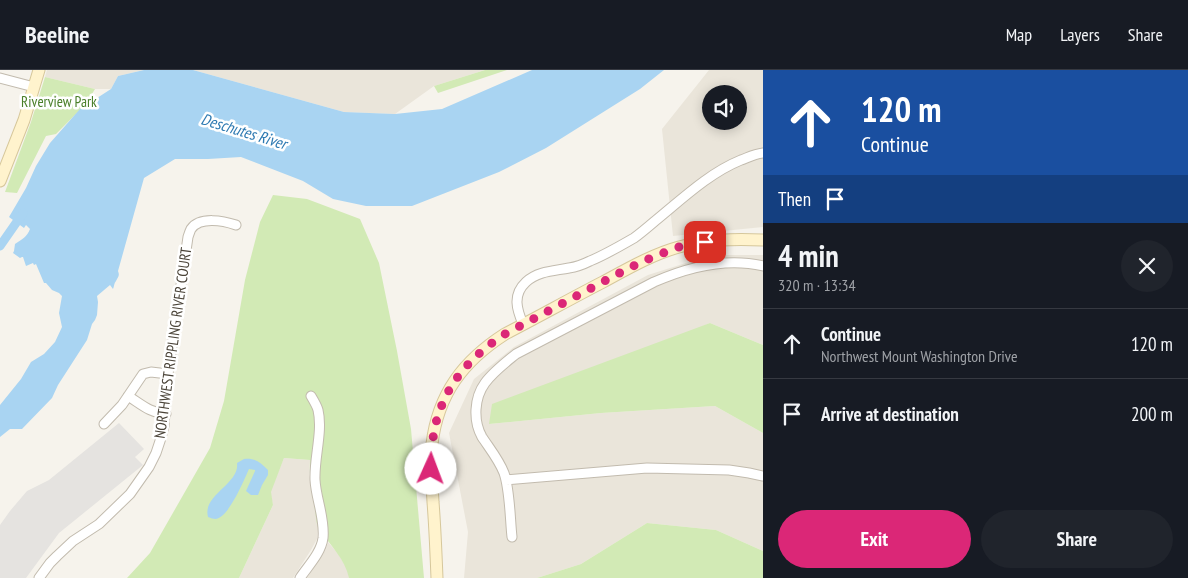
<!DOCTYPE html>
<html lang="en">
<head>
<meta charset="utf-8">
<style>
  :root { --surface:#171b24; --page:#20242c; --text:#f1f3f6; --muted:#9ea1a6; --line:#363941; --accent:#db2777 }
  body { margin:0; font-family:"PT Sans Narrow",sans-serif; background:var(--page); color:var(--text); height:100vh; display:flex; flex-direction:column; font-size:19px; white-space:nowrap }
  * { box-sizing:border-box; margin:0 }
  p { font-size:16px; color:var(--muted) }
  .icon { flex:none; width:28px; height:28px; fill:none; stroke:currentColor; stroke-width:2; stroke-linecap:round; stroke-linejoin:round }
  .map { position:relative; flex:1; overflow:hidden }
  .side { display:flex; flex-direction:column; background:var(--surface); width:425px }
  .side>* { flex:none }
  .hud { background:#1a4fa0; color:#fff; overflow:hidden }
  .controls { position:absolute; left:702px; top:15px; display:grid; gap:10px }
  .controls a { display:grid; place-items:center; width:45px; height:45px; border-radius:50%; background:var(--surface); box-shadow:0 2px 12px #0003; font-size:25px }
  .pin { position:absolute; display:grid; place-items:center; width:42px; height:42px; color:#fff; margin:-21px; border-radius:10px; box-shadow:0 2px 8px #0006 }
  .me { position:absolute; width:55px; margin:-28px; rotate:2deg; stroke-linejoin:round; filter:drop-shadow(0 0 4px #0008) }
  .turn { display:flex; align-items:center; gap:18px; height:105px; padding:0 15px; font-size:22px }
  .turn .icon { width:65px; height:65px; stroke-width:2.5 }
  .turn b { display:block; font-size:35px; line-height:42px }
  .then { display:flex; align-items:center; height:48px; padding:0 15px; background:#0003; gap:10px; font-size:19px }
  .round { display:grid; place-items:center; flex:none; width:52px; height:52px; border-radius:26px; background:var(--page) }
  .summary { display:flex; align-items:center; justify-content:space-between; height:85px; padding:0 15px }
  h1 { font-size:30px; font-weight:700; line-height:38px }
  .button { display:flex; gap:10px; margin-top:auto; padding:10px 15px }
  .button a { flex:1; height:58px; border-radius:30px; background:var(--accent); color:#fff; font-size:20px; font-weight:700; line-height:58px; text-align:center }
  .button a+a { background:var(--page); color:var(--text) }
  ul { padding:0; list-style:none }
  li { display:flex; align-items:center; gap:15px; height:70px; padding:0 15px; border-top:1px solid var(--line) }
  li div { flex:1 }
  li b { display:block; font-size:19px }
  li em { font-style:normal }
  header { display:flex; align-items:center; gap:30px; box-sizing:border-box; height:70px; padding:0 25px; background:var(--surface); border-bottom:1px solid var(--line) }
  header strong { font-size:24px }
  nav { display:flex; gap:28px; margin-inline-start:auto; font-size:18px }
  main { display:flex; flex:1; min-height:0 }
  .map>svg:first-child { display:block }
  .residential { fill:#eae5da; fill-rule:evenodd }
  .green { fill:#d2eab5 }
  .parking { fill:#e5e3e0 }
  .water { fill:#a9d4f2 }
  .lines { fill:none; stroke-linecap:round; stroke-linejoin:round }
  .canal { stroke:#a9d4f2; stroke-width:9 }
  .minor-casing { stroke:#c2bbae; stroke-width:11 }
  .secondary-casing { stroke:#d6c79b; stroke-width:13 }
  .minor { stroke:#fff; stroke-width:9 }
  .secondary { stroke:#fff3cd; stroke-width:11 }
  .route { stroke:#db2777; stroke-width:9; stroke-dasharray:0 16.2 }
  .labels { text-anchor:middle; stroke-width:5; stroke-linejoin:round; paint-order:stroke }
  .park-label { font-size:15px; fill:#4a7f2a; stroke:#fff }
  .street-label { font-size:15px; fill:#4b4439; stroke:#fff }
  .water-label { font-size:16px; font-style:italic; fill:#2e7ab2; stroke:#fff }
</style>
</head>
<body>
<header>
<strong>Beeline</strong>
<nav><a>Map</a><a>Layers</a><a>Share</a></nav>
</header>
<main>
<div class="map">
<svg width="763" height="508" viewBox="0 0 763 508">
  <rect width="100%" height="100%" fill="#f6f3ec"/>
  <path class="residential" d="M47,0H144L118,6L111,19H95L45,7Z
    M193,0H485L434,16L395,44L344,42Z
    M709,0H763V157L673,166L662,59ZM711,24H739V51H711Z
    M711,185H763V275L710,253L489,354L601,343L715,336L763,363V481L716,460L647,453L581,494L537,508H464L468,462L449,363L474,309L514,277L648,205Z
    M284,388L310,390L309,405L311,420L318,457L317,469L311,480L293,508H239L273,435L270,422Z
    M328,472L339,485L348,500L349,508H307L326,479Z"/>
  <path class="green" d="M485,0H507L438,23L434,16Z
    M45,7L95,19L86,34L56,64L46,66L17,123L5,122L31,52Z
    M273,125L307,129L360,149L379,193L397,281L411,359L424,508H349C345,489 330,475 319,459C316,454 316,446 315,440C312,423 309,408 310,390L284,388L271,422L273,435L239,508H127L150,483L210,378L224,331L245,210L260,152Z
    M710,253L763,275V363L715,336L601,343L489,354L492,334Z
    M647,453L716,460L763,481V508H537L581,494Z"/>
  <path class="parking" d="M119,353L144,379L135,387L143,395L59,463L26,508H0V455L10,441L27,421L49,410Z"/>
  <path class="water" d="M144,0H193L344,42L395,44L442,39L532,0H664L640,19L546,78L499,102L412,136H366L333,129L303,111L241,87L208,89H175L144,108L118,201C120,206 118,207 116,211C114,213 114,217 113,219L110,215L97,226L98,232L97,245L95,250L92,254L87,270L58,315L52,328L22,359H10L0,367V335L21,309L31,292L44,284L55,272L62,257L59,243L62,226L59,223L52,220L46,213H44L36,194L34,195L33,193L26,196L23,187H22L20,188L13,183L14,181L15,174C22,169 27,167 30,159L26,155L24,158L9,147L26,118L36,96L50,73L80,39L111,19L118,6Z
    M244,389C255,388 260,392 268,400V405L262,415L258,425H251L246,421L255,401V400L249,399C244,410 229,447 216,449C213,449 211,448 208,447C202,425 240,414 237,393Z"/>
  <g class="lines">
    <path class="canal" d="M0,176L23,143"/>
    <defs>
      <path id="minor" d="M0,8L34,17
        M523,254C517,240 512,225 526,212C538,201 554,201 569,198C576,197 584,194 590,191C605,185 620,176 634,168C641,163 648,157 655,151C682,129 709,103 741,90C749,87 755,84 763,83
        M128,326C141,334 150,343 166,344
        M104,354L122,335L143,304L151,302L168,304
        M506,410L647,398L729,400L749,403L763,406
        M512,467C510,449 510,420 504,403C499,390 490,379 482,367C473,351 474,328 485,313C493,302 505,293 516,284L654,212C688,197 726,187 763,196
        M39,508L50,493L57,486L73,471L99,454L130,424L149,397L156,383L161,368L164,356L168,304L188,167C189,164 190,161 191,159C200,146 224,151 236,155
        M300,508C308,496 321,483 323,468C325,448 316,429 315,410C314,388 323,361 318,340C317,336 314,331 311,326"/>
      <path id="secondary" d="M0,111L24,50L39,0
        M437,508C436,483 435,457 433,432C432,413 430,393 432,374C438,324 463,291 505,264C538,247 570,229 603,212C627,199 653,184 679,177C707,169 735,169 763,170"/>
    </defs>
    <use href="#minor" class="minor-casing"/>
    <use href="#secondary" class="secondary-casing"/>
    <use href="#minor" class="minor"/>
    <use href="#secondary" class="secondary"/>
  </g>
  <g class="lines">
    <path class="route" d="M431,399C432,381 432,363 438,346C449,310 474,284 505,264L629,198L653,187L679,177L705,172"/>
  </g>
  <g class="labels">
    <g class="park-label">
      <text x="59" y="37">Riverview Park</text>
    </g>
    <g class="street-label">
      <text transform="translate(173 273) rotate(-82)" y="5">NORTHWEST RIPPLING RIVER COURT</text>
    </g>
    <g class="water-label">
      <text transform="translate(244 61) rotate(17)" y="6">Deschutes River</text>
    </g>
  </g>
</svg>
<div class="controls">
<a><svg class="icon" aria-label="sound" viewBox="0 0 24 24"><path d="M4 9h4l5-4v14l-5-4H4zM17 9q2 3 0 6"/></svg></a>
</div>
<div class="pin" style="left:705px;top:172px;background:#d93025"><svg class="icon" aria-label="arrive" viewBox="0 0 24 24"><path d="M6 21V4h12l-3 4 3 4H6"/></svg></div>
<svg class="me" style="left:431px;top:399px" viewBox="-20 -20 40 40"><circle r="19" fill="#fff"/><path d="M0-13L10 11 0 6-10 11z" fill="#db2777"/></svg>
</div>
<section class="side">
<div class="hud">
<div class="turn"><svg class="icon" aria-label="ahead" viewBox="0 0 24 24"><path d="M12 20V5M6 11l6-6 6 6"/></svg><div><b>120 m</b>Continue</div></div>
<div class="then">Then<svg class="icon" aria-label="arrive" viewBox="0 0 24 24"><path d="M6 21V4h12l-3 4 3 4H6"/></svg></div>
</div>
<div class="summary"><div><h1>4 min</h1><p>320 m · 13:34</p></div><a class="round"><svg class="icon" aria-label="close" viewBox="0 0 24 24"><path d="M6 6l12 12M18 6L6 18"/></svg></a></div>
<ul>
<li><svg class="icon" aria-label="ahead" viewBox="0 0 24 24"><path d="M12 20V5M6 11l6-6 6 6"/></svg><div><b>Continue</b><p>Northwest Mount Washington Drive</p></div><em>120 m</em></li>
<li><svg class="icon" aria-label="arrive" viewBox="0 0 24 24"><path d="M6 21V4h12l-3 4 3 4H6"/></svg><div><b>Arrive at destination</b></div><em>200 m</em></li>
</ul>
<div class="button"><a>Exit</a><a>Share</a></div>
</section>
</main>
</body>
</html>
